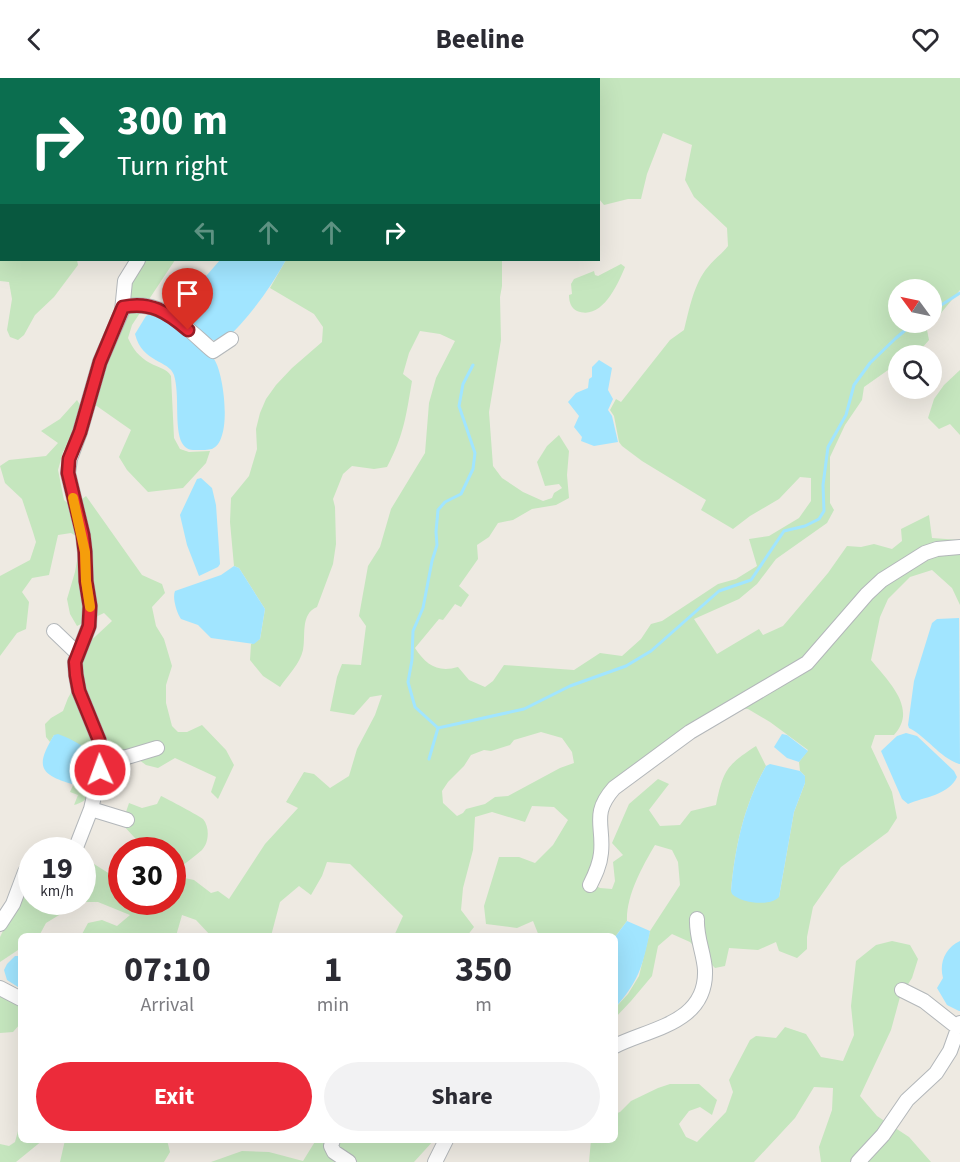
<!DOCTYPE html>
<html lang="en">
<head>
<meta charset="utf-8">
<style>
  :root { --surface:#fff; --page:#f2f2f3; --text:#2b2b33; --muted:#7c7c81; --accent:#ec2b3a }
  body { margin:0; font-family:"Source Sans 3",sans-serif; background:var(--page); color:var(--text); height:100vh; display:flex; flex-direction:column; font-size:22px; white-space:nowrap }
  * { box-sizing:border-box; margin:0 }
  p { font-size:20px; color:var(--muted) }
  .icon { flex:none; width:33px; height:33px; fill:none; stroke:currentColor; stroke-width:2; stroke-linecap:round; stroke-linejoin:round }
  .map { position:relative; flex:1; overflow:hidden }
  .drawer { position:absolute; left:18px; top:855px; width:600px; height:210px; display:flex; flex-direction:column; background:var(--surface); border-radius:9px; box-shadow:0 6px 24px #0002 }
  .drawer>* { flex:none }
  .top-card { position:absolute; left:0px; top:0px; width:600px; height:183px; box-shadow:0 6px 24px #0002; background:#0b6e4f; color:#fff; overflow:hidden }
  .needle { width:39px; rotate:303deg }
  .tools { position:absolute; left:888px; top:201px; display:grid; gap:12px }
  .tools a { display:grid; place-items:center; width:54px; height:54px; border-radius:50%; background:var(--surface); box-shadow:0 6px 24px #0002; font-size:30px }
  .speed { position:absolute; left:18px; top:759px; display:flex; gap:12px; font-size:30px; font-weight:700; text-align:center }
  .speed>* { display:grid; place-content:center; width:78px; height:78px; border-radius:50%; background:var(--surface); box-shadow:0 6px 24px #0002; line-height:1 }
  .speed small { font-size:15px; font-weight:400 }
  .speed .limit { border:9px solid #d22; background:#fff; color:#111 }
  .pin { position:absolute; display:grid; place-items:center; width:51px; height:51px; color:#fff; margin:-62px -26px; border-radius:50% 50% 50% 0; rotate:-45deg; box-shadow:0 0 6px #0007 }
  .pin .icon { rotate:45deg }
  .me { position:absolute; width:66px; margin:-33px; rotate:358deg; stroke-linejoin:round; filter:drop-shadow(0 0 4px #0008) }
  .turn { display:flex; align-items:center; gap:21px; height:126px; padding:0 18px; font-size:27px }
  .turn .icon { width:78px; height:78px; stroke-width:2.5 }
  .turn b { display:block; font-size:42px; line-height:51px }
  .lanes { display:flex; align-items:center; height:57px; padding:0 18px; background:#0003; justify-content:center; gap:30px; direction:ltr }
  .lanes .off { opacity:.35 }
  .eta { display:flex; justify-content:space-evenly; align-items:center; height:102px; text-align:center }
  .eta b { font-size:36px; font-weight:700; line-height:42px }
  .action { display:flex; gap:12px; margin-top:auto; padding:12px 18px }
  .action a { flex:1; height:69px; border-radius:36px; background:var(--accent); color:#fff; font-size:24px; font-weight:700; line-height:69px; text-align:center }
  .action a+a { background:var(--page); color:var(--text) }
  header { display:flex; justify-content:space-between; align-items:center; height:78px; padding:0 18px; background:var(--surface); font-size:27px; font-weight:700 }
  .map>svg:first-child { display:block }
  .green { fill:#c5e6be; fill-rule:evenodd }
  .water { fill:#a1e5ff }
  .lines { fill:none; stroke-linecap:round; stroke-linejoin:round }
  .stream { stroke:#a1e5ff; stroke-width:3 }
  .minor-casing { stroke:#b3b7ba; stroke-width:16 }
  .minor { stroke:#fff; stroke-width:14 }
  .route-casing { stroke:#991c26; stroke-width:15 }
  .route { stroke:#ec2b3a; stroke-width:10 }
  .slow { stroke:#f59e0b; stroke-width:10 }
</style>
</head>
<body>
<header><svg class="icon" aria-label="back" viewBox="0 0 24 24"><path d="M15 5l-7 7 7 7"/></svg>Beeline<svg class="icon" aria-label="heart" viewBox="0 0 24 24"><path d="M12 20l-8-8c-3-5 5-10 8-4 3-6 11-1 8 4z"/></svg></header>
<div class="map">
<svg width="960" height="1084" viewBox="0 0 960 1084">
  <rect width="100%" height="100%" fill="#eeeae2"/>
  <path class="green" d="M489,0H960V212L927,252L929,262L916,277L898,278V285L864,309L862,322L845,347L830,379V425L834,432L827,445L776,481L757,506L739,521L694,541L717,576L759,551L763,557L783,548L828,495L847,468L861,469L874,466L892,471L902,463L901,451L929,437L932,460L960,462V527L952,510L932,492L910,499L888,521L880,539L871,582C889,604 918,631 894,657H875L871,669L892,714L897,740L888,754L841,789L813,829L807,859V871L797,880L779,873L776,864L758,872L729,870L725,888L715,890L690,864L672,856L658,868L652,898L631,923L615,940V930L628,916L639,898L650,853L680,807L678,784L672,772L655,767C642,789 626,818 627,843L615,859L539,858L533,843L517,850L486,846L484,828L499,779H519L535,785L553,767L568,742L554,729L532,728L525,744L492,734L475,739L473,772L463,810L461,832L474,849L467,858H394L403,838L350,786L327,784L322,798L311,817L299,808L280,824L271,858H211L196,842L182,837L176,858H81L88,845L102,842L117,848L130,837L98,824H84L69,831L46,845L39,858H21V870L0,884V859L24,809L31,810L32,824H82L83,796L94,786L121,803L122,824H172V772H146L122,746L129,725L142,730L157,726L161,718C166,720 201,739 203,741C210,749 209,765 202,772C194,779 184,786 176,793L180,799L194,802L211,815L218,813L229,821L265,766L298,730L286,724L304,694L314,696L330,710L349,698L357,671L375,637L382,617L370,619L354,637L330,633L337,599L342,586L361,587L366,548L359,538L368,488L380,469L391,431L425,375L429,325L436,300L455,263L440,256L420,253L409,275L403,296L412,303C406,338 404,357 387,389L374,391L352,388L343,396L333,421L335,429L336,466L333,486L317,529C300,536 306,558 303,572C300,586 288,597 280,609L263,598L250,582L251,566L260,561L265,531L239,490L234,488L230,444L231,420L249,398L257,371L256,351L260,335L266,321L276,307L292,290L322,264L323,249L314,236L270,210L286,182H502V208L500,219L501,262L489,334L493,388L502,400L523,414L543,423L552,420L554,415L562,410L559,406L545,408L537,384L547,368L559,357L569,373L567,397L569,420L556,427L532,431L513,442L498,445L489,459L477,467L478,481L459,508L469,517L461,529L455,526L443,542L439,541L415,570C426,587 438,595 458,589L469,602L485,609L493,603L504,587L574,592L600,575L622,578L641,561L651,546L662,543L718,506L736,501L757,488L749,461L769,458L799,440L811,423V400L800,399L779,421L750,438L733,451L701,432L706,422L642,383L622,368L619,364L614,338L610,332L616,321L621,324L670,262L684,252C689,232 694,205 708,189C714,181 722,176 728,168L727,150L694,119L685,102L692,67L663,55L647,96L641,121H628L604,127L599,121L598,2ZM898,212H932V244H898ZM733,630L748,631L770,644L808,672L799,684L800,693L805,698V705L794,734L779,819L731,813C735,769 744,727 766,688L756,668C727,687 723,692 716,727L691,733L680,747L660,748L649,732L669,706L658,701L629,726L612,765L623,777L613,784L615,803L612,811L600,810L589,804L594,789L602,719ZM541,654L562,660L572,674L574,685L560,690L508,718L495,719L485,726L466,731L463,735L457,738L443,725L442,713L448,704L464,688L471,677L484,672L491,673L510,667L514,662Z
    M0,124L2,182H77L78,187L54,219L35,237L24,257L18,262L10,259L7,252L12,221L9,204L0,203Z
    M145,182H175L132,247L128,260C133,271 139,279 150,285C159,290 166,290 171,298L174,360L180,371L189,374L210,373L206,385L183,410L148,414L127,392L119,379L131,352L91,324L129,203Z
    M621,186L625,189C618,206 602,243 577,233C571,230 569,224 569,217L572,216L571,206L574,201L594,193L595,197L598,198Z
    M960,292V357L950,346L939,351L928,340L934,321L944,307Z
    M77,322L82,330L72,360L63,374L58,392L64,422L72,429L86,418L142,497L162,506L165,515L152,529L156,548L164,561L172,588L166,607V625L172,648L178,654H187L202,647L226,672L234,687L218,721L211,714L216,699L175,680L158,690L146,687L131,676L108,679C101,696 94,723 74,727L78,717L70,714L75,703L54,657L50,664L46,659L45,646L51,640L63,633L68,620L80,599L78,584L84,569L112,543L104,535L77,548L70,536L67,521L75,494L81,461L71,455L58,457L49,497L32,500L22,514L29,524L26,551L17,555L0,578V498L30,482L36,464L33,454L22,421L5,405L0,388L9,382L46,378L58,365L41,353L60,341Z
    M892,863L910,867L918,881L912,900L900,919L891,952L860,1018L877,1038L909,1059L931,1084H821L819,1069L832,1032L833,1010L814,1009L795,1040L754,1084H589L591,1062H615V1036L620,1034L631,1023L658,1010L670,1006H699L717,1022L712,1037L700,1029L689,1033L679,1046L686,1059L697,1064L726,1034L733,1014L729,1002L750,962L756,958L776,960L785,949L806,956L821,979L843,983L854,957L851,928L856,883L876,867Z
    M0,909L21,924V945L13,954L0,955Z
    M21,1042V1062H43L16,1084H0V1066L9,1068L15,1064Z
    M65,1062H167L170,1074L164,1084H60Z
    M316,1062H434L414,1084H211L242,1073L269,1074L303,1083Z"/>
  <path class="water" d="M220,182H286C269,212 249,240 223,264C207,264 187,245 180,231L182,226Z
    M152,235L161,238C175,251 204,266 214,281C224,295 233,363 212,371C208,372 202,372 198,372C191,372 186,372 182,365C174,350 180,317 174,297C169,282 142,285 135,256L146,238Z
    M599,282L612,290L608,312L613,321L608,332L612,338L618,364L594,368L581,363L582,359L574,349L579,338L568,324L576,315L588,310L589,301L592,299V289Z
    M201,400L212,410L216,427L220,486L218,489L199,498L187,467L180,437L197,401Z
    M234,488L239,490L265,531L260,561L254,566L211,560L198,547L181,541C177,535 172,520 175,513L221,497Z
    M959,540L960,686H959C939,679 927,659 909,650L908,647L914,603L932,545L937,541Z
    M906,655L917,658L954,693L957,699C949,717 924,719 908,726L902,721L881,673L897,658Z
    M58,656C68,660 79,664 87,673L86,680L72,706C38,696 36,687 54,657Z
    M782,656L787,657L808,673L799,684L787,680L774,669Z
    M770,686L800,693L805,698V705L794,734L779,819C770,829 741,825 732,816L731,813C735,769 744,727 766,688Z
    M627,843L650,853C643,887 639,903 615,930V859Z
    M960,863V933H959L947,927L937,910L943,900C939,885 945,870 960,863Z
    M15,878H21V908L18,909L7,902L4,892L7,886Z"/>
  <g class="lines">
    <path class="stream" d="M932,233L960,215
      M438,650L524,631L570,608L626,588L651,573L719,513L751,502L784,453L805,448L819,441L824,433L823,407L828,369L846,337L854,307L870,285L896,260L915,244
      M429,681L438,650L415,629L408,604L412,582L413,553L423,530L432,483L437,467L436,454L438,432L445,424L461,416L473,391L475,375L459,328L463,306L473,287"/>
    <defs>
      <path id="minor" d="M76,2L77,0
        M384,2L388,0
        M123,229C162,220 185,249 213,273L231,261
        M54,553L78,576
        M100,682L127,679L157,670
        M91,731L127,742
        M75,772L91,731L100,692V682L99,662L79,613L76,597L75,584L89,548L90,528L86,503L85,474L83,457L68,395L70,381L80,354L100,284L122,233L125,203L138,182
        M590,807C595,797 600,787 601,775C604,747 591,736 614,710L690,654L807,585L867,516L882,502L925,475L937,471L960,469
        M0,846L13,826L25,794L32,790
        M0,910L21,921
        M902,912L924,923L957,949
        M615,968C651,950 707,945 705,892C704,875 696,859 697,841
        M333,1062L331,1068L334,1074L349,1084
        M435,1084L446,1062
        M858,1084L883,1057L907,1022L936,995L950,973L960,945"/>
    </defs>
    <use href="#minor" class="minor-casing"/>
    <use href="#minor" class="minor"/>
  </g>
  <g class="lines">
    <defs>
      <path id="route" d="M100,692L99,662L79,613L76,597L75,584L89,548L90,528L86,503L85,474L83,457L68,395L69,381L80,354L100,284L123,229C150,223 167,234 188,252"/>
    </defs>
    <use href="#route" class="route-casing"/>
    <use href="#route" class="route"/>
    <path class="slow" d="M73,420L85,474L86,503L90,529"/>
  </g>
</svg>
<div class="tools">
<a><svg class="needle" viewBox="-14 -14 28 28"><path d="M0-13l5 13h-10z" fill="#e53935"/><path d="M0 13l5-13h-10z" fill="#7c7c81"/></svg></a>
<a><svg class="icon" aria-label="search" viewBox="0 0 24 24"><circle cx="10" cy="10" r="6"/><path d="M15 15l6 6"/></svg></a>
</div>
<div class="speed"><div>19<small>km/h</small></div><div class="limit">30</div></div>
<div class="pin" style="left:188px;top:252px;background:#d93025"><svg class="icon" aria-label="arrive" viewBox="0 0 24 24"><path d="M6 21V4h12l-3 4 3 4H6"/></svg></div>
<svg class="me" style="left:100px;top:692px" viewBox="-20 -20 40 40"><circle r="17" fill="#ec2b3a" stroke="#fff" stroke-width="3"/><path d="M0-11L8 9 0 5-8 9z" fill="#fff"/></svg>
<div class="top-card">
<div class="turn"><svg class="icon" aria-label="right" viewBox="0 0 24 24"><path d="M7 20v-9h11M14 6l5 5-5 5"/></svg><div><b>300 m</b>Turn right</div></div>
<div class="lanes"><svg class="icon off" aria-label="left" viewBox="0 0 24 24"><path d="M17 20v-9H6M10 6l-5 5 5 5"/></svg><svg class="icon off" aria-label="ahead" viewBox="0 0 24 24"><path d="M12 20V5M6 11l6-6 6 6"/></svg><svg class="icon off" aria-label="ahead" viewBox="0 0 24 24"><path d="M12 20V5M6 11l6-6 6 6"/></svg><svg class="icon" aria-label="right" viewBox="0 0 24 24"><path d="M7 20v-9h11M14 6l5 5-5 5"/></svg></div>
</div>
<section class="drawer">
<div class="eta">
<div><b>07:10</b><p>Arrival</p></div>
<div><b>1</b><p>min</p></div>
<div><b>350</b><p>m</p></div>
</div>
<div class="action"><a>Exit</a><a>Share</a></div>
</section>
</div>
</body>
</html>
